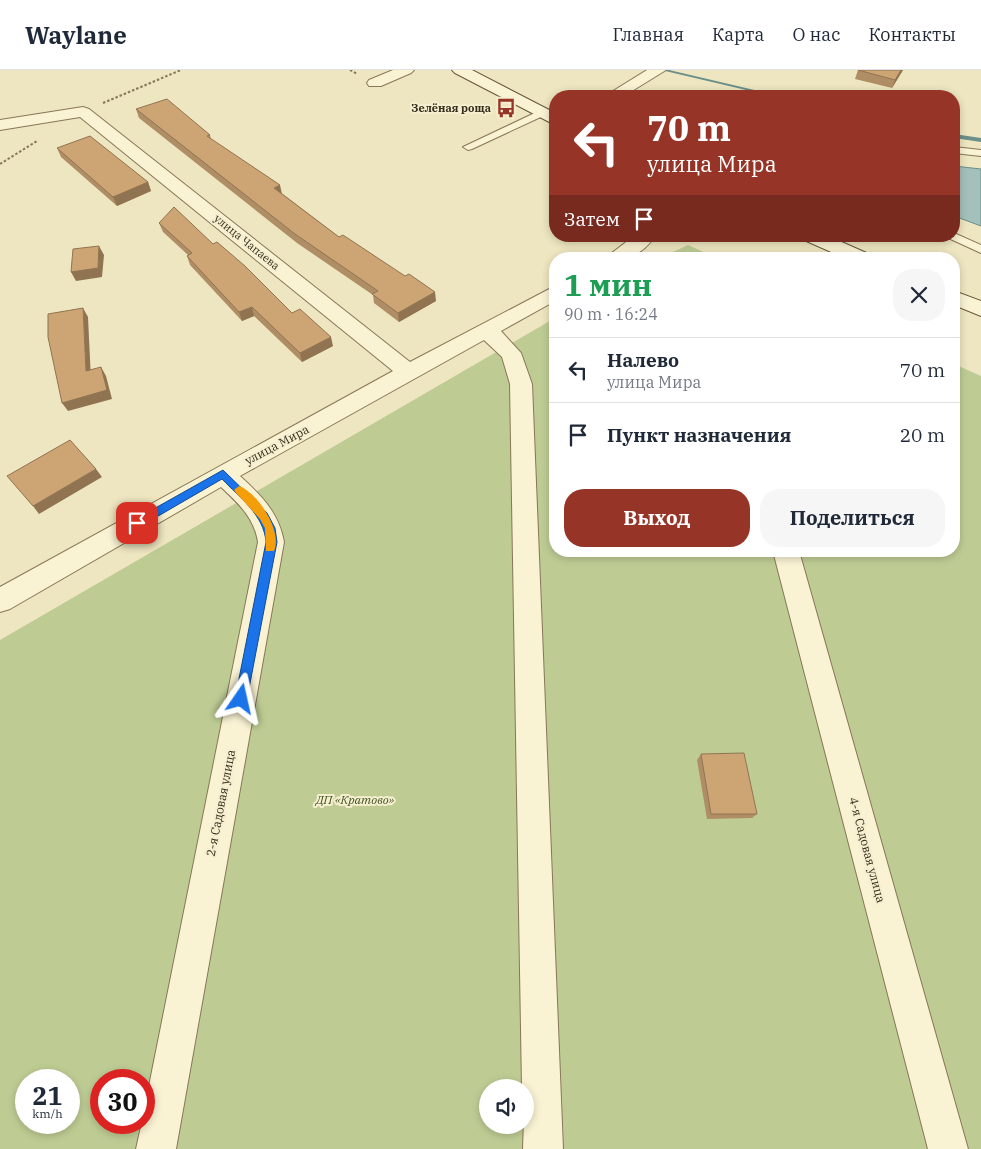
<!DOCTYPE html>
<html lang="ru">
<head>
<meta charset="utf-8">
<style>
  :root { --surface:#fff; --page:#f6f6f7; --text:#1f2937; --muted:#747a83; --line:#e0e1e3; --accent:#963527 }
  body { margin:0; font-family:"IBM Plex Serif",serif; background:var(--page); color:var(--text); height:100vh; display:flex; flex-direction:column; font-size:19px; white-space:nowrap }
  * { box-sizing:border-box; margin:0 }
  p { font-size:16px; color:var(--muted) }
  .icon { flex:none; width:28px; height:28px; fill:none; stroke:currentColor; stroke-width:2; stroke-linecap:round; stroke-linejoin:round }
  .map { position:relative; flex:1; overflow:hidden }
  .details { position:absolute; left:549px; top:182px; width:411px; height:305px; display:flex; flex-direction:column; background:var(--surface); border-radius:20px; box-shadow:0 2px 8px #0003 }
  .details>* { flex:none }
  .hud { position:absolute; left:549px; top:20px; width:411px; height:152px; border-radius:20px; box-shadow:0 2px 8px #0003; background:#963527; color:#fff; overflow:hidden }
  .tools { position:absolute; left:479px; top:1009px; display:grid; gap:10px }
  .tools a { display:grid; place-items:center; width:55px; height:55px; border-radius:50%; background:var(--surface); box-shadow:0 2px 8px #0003; font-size:25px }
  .speed { position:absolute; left:15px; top:999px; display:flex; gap:10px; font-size:25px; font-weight:700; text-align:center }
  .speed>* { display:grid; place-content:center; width:65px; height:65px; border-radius:50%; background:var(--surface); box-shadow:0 2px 8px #0003; line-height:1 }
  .speed small { font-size:12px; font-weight:400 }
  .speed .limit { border:8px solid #d22; background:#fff; color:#111 }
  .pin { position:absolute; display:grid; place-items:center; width:42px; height:42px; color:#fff; margin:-21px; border-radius:10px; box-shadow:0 2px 8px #0006 }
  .me { position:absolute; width:55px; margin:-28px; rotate:11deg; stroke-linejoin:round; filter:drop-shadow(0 0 4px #0008) }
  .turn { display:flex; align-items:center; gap:18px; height:105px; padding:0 15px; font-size:22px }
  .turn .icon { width:65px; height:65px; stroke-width:2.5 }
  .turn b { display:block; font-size:35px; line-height:42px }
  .then { display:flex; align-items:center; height:48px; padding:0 15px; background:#0003; gap:10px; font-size:19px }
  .round { display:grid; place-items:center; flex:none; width:52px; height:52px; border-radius:20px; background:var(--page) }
  .headline { display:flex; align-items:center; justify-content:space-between; height:85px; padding:0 15px }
  h1 { font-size:30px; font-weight:700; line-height:38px; color:#1e9e55 }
  .cta { display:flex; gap:10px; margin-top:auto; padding:10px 15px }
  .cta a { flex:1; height:58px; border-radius:20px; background:var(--accent); color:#fff; font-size:20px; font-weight:700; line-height:58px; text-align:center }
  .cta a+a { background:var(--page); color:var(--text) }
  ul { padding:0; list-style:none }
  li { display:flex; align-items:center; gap:15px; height:65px; padding:0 15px; border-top:1px solid var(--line) }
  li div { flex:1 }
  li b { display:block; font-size:19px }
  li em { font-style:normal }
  header { display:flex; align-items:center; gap:30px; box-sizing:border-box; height:70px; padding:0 25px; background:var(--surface); border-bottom:1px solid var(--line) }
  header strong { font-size:24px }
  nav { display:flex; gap:28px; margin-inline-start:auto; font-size:18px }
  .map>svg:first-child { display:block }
  .green { fill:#becc94; fill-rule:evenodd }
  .water { fill:#a3c0bb; stroke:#6a8e8a }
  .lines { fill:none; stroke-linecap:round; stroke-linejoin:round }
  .stream { fill:#6a8e8a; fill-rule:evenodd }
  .service-casing { stroke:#877758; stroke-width:2 }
  .minor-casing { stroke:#877758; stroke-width:2 }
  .secondary-casing { stroke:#69583b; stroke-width:2 }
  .path { stroke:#877758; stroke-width:2; stroke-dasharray:2.5 2; stroke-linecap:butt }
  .service { fill:#f9f2d3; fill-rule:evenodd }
  .minor { fill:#f9f2d3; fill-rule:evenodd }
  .secondary { fill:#f9f2d3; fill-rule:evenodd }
  .wall { fill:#b08e65 }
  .shaded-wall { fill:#907452 }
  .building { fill:#cda575; stroke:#907452 }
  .route { fill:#1a73e8; stroke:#114b97 }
  .slow { fill:#f59e0b }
  .labels { text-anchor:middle; stroke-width:4; stroke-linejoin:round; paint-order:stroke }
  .far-poi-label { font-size:11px; font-weight:bold; fill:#362c1c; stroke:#f5efcf; text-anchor:end }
  .far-street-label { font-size:11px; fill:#362c1c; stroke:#f5efcf }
  .street-label { font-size:12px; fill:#362c1c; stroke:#f5efcf }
  .park-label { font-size:12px; font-style:italic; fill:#415323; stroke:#f5efcf }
</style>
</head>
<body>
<header>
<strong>Waylane</strong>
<nav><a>Главная</a><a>Карта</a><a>О нас</a><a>Контакты</a></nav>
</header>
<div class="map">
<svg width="981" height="1079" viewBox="0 0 981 1079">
  <rect width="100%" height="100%" fill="#eee6c0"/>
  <path class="green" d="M688,175L719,189H658Z
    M555,248V481H954V294L981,306V1079H0V570ZM26,1010H69V1052H26ZM101,1010H144V1052H101ZM488,1018H525V1055H488Z"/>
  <path class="water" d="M954,96L981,99V156L954,146Z"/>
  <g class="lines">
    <path class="stream" d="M661,0H669L780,26H771Z
      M954,64L981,68V72L954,68Z"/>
    <defs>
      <path id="service" d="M541,40L545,41V45L472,79L468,80L463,77Z
        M954,77L981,80V86L954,83Z
        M954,163L981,175V183L944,166H954Z"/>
      <path id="minor" d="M393,0H414L411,3L381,16H369L367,13L369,10Z
        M647,0H666L624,26H605Z
        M83,37L89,39L410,292L555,216V231L501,261L521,283L532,314L563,1079H523L525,1018H522L510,314L502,287L484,270L240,406C261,425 279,443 284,472L176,1079H136L142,1052H144V1041L258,472C254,447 238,433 221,417L10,539L0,542V517L393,301L80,47L0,60V50Z
        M634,166H655C641,187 627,189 604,189Z
        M773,481H799L968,1079H928Z"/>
      <path id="secondary" d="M452,0H472L555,43V55L455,3Z
        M802,166H828L871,185L874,189H847L804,170Z
        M954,221L981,231V246L954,235Z"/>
    </defs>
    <use href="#service" class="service-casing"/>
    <use href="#minor" class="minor-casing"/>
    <use href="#secondary" class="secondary-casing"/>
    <path class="path" d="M350,0L357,4
      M103,33L181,0
      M0,94L37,71"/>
    <use href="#service" class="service"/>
    <use href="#minor" class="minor"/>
    <use href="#secondary" class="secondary"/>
  </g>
  <path class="wall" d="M858,0H903L892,18L855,9Z
    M136,39L210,65L211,69L339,167L436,231L399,252L374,233L373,225L297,173L139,48Z
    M57,78L148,112L151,121L117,136L61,87Z
    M159,153L213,174L292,243L333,276L302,292L254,246L242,251L190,195L187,186L188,185L163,162Z
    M701,684L757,744L752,748L707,749L697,690Z"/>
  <path class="shaded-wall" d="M901,0H903L892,18L895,10Z
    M148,112L151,121L117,136L113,127Z
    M280,115L282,124L274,118Z
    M99,176L104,185L102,207L76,211L71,202Z
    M435,222L436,231L399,252L398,243Z
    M252,237L254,246L242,251L239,242Z
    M83,238L88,247L91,310L86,301Z
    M331,267L333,276L302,292L300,283Z
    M101,297L106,306L112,329L68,341L62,333Z
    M96,399L102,407L39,444L33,436Z"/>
  <path class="building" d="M858,0H901L895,10Z
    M167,29L210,65L207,66L280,115L274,118L339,167L343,165L405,206L409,204L435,222L398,243L372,224L378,221L295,164L136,39Z
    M90,66L148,112L113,127L57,78Z
    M174,137L213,174L217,172L245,196L292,243L300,239L331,267L300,283L252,237L239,242L187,186L192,183L159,153Z
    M99,176L98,198L71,202L73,179Z
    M83,238L86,301L101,297L107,320L62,333L48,267V244Z
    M70,370L96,399L33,436L7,406Z
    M744,683L757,744H711L701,684Z"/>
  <path class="route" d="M223,400L267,443L275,458L277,472L247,629L241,634L235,629L266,472C264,445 240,428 222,409L141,456L137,457L132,453L134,450Z"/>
  <path class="slow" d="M239,416C257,422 283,461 274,481H266L265,458L260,449L236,423L234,420Z"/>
  <defs>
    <symbol id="bus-bare" viewBox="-9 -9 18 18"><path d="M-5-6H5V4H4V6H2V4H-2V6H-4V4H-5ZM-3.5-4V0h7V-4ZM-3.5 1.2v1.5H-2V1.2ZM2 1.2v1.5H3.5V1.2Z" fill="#963527" stroke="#f5efcf" stroke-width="2.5" paint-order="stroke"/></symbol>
  </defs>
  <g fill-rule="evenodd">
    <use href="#bus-bare" x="492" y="24" width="28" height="28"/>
  </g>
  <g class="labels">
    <g class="far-poi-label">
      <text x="491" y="42">Зелёная роща</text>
    </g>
    <g class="far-street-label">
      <text transform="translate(247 172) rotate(39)" y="4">улица Чапаева</text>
    </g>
    <g class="street-label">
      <text transform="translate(277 375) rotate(-28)" y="4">улица Мира</text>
      <text transform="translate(221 733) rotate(-79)" y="4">2-я Садовая улица</text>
      <text transform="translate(867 780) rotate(75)" y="4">4-я Садовая улица</text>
    </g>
    <g class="park-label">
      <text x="355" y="734">ДП «Кратово»</text>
    </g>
  </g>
</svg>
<div class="tools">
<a><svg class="icon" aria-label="sound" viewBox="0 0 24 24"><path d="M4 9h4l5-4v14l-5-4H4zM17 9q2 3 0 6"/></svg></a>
</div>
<div class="speed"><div>21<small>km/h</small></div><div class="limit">30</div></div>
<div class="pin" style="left:137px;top:453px;background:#d93025"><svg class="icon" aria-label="arrive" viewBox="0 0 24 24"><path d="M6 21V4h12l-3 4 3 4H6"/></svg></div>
<svg class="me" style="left:241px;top:629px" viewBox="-20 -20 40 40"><path d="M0-17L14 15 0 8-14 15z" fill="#1a73e8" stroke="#fff" stroke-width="4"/></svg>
<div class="hud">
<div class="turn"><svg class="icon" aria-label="left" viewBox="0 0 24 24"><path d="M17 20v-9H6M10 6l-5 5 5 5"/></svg><div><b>70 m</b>улица Мира</div></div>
<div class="then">Затем<svg class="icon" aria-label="arrive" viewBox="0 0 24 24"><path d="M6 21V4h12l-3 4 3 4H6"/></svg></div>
</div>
<section class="details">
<div class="headline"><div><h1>1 мин</h1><p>90 m · 16:24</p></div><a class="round"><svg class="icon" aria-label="close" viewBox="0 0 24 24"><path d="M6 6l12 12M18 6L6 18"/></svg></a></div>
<ul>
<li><svg class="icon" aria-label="left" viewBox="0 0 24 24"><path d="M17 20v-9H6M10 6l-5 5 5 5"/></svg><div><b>Налево</b><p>улица Мира</p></div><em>70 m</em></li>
<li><svg class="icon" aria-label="arrive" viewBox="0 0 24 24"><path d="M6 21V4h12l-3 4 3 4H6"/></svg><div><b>Пункт назначения</b></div><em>20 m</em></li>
</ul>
<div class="cta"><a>Выход</a><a>Поделиться</a></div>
</section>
</div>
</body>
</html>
